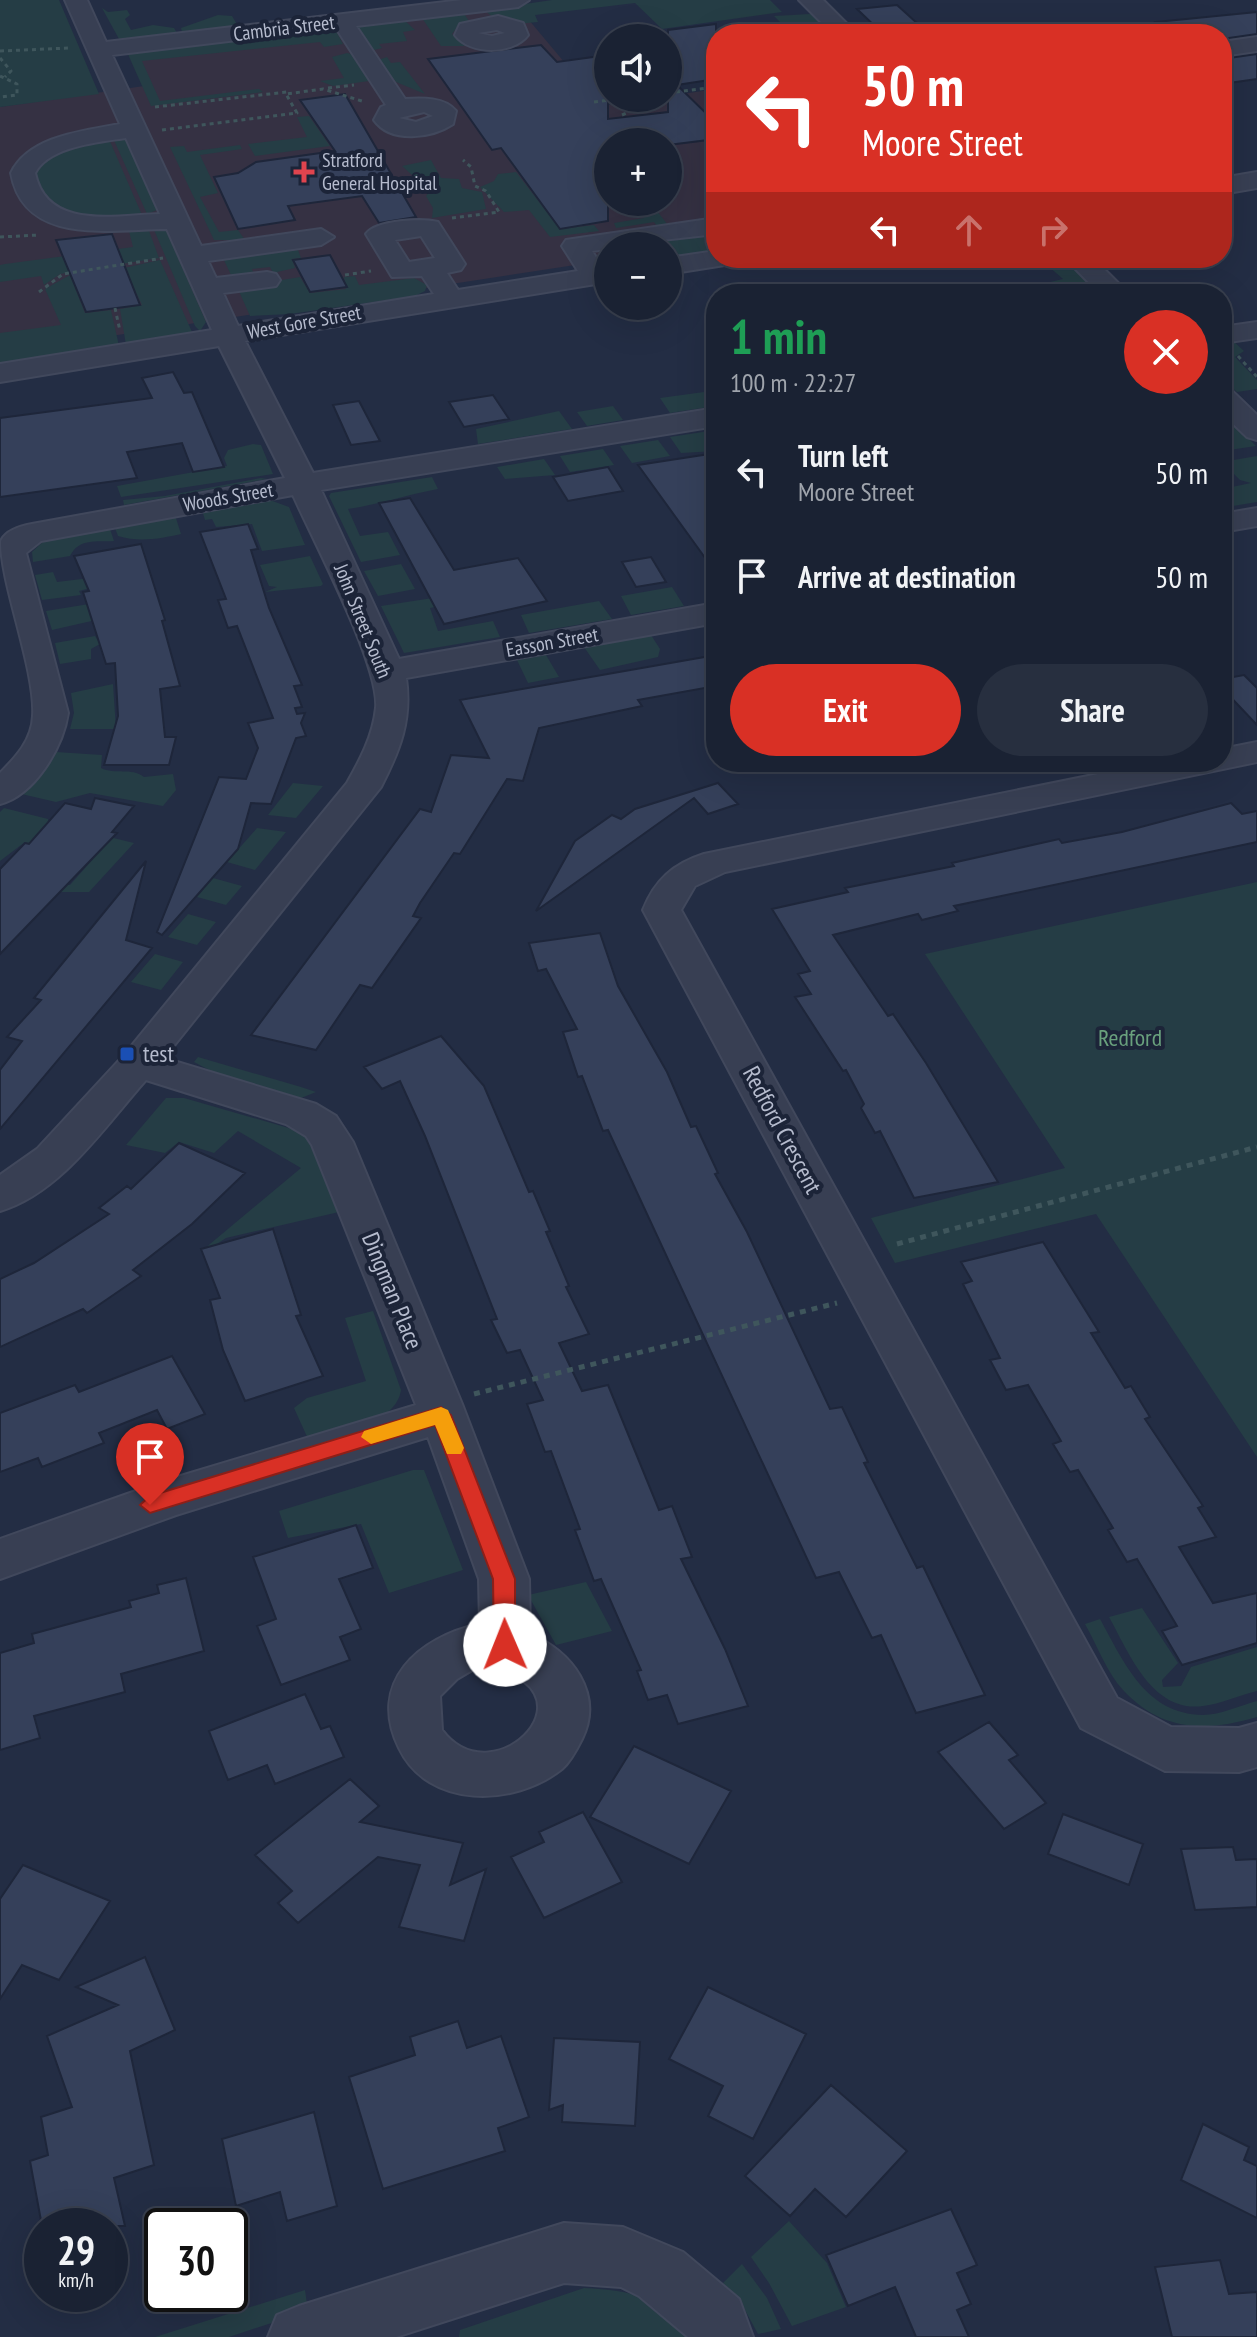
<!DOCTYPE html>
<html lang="en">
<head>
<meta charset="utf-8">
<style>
  :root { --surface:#1a2233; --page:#272f3f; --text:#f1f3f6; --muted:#9fa4ac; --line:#383f4e; --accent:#d93025 }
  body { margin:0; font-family:"PT Sans Narrow",sans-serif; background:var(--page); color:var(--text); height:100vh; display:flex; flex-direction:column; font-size:30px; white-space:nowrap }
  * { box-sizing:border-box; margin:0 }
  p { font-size:26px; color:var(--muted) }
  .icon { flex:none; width:44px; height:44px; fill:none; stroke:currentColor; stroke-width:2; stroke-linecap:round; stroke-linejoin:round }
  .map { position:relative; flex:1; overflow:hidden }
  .panel { position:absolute; left:706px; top:284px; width:526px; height:488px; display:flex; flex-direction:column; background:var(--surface); border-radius:32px; box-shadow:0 8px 32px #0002,0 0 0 2px var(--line) }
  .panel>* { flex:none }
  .hud { position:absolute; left:706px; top:24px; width:526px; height:244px; border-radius:32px; box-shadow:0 8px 32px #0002,0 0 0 2px var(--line); background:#d93025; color:#fff; overflow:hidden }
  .controls { position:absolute; left:594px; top:24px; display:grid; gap:16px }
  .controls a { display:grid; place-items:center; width:88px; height:88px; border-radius:50%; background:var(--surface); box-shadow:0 8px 32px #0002,0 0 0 2px var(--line); font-size:40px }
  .speed { position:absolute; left:24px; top:2208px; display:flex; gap:16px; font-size:40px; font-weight:700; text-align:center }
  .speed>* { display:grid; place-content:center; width:104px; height:104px; border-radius:50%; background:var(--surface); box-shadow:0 8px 32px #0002,0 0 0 2px var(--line); line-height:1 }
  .speed small { font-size:20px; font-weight:400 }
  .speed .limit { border:4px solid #111; border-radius:12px; background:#fff; color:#111 }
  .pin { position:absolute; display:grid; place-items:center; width:68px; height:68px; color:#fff; margin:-82px -34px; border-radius:50% 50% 50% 0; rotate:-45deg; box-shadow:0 0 8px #0007 }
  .pin .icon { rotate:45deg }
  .me { position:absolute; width:88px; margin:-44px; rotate:359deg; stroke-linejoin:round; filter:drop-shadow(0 0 6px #0008) }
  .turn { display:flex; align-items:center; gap:28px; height:168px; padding:0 24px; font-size:36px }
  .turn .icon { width:104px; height:104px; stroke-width:2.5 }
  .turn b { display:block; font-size:56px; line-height:68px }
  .lanes { display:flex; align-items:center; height:76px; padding:0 24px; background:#0003; justify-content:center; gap:40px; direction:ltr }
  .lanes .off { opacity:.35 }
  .round { display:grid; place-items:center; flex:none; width:84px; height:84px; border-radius:42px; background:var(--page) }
  .overview { display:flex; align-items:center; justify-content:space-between; height:136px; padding:0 24px }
  h1 { font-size:48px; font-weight:800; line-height:60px; color:#1e9e55 }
  .cta { display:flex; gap:16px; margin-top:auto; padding:16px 24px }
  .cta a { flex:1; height:92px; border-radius:48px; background:var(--accent); color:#fff; font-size:32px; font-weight:800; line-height:92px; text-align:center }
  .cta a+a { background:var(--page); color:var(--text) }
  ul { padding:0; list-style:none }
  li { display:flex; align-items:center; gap:24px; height:104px; padding:0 24px }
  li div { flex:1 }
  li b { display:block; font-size:30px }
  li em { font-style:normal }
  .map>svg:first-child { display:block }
  .medical { fill:#353143; fill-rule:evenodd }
  .green { fill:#253d45 }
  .building { fill:#35405a; stroke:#1e263a; stroke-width:2 }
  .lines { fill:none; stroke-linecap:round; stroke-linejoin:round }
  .minor-casing { stroke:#41485c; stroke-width:4 }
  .path-far1 { stroke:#3f565c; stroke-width:3; stroke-dasharray:4 4; stroke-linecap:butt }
  .path { stroke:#3f565c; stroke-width:5; stroke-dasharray:6 6; stroke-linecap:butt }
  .minor { fill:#383f53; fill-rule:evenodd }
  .route { fill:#d93025; stroke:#8d1f18; stroke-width:2 }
  .slow { fill:#f59e0b }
  .health-dot { fill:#e0444e; stroke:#1c2438; stroke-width:3 }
  .transit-dot { fill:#1a4fb4; stroke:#1c2438; stroke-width:3 }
  .labels { text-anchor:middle; stroke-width:8; stroke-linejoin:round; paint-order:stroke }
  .far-street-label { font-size:20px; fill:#b5bbcd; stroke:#1c2438 }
  .far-poi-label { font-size:20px; fill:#b5bbcd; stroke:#1c2438; text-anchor:start }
  .park-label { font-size:24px; fill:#69a07d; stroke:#1c2438 }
  .poi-label { font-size:24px; fill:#b5bbcd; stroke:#1c2438; text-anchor:start }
  .street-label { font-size:24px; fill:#b5bbcd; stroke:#1c2438 }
</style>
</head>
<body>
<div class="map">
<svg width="1257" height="2337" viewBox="0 0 1257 2337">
  <rect width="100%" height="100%" fill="#232d44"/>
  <path class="medical" d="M518,7L601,106L716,89V244L608,246V260L0,353V107L144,86L131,54ZM608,142H668V202H608Z"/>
  <path class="green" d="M0,0H59L99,94L0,107Z
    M552,0H770L782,12L662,29L635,3L535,15L538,22C517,24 500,27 485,10Z
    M102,8L108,12L127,10L130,15L125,19L131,30L153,25L174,28L177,33L119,39Z
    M463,12L469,21L458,26L452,34L465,46H441L422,18Z
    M811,14L833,34H792L774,16Z
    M218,15L232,16L238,26L182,32L181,28Z
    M403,19L415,30L403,32L407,41L379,44L382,48L374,50L356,28L361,23Z
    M334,27L343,44L324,47L320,42L142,61L160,101L259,89L263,92L151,106L127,52Z
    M347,53L351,54L369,81L333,86L320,81L344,78L332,57Z
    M387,57L391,63L400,62L425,94L396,82L378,60Z
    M309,116L330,146L255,156L248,144L307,137L297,117Z
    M113,138H125L157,210L147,214Z
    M109,139L142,215L106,218L47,208L32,169L59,151Z
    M240,145L242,149L200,155L218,193L200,197L219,232L238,230L245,240H214L170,147L184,146L187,152Z
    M431,160L441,178L459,179L462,188L482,192L486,209L432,218L433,208L426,196L430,191L402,166Z
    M516,172L560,229L594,225L599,231L550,237L529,210L504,212L480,187L494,181L498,174Z
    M633,202H650L671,229L660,230L654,222L616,228L614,223L644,218Z
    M152,225L165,228L204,317L206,322L200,331L195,326Z
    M128,227L148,228L159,258L60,274L44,285L41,276L0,282V265L5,264L133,247Z
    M716,234V250L668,258V246H627Z
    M298,250L301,258L292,259L295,268L277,272L282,280L300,277L310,293L346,289L344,277L355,276L359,285L414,278L427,285L425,291L415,296L290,314L250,316L238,289L278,282L270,267L252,269L254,275H231L223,258Z
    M1039,258H1065L1100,293L1059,294L1046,283L1063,279Z
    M160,260L192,332L191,335L126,345L120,309L142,305L124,268Z
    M70,275L85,313L111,310L119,346L0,364V333L61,325L45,289Z
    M1232,340L1244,351L1235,357L1257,380V389L1237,392L1222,379V342Z
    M704,392L715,406L670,413L660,398Z
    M613,406L623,420L587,426L577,412Z
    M559,411L572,429L478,444L476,429Z
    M1231,421L1256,446L1222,451V422Z
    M716,430V451L681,453L670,437Z
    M658,440L670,456L632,463L620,446Z
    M253,444L261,445L273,474L121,497L117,486L227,466L224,458L228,450Z
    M603,449L614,465L570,472L560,456Z
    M1257,456V502L1233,506L1222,496V489L1251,483L1240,480L1222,462Z
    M544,459L555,475L505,479L497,467Z
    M432,477L438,489C404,495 382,504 348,509L360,536L388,532L400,555L361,562L329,496L331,493Z
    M261,478L267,479L124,505L123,500L165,496Z
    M267,499L289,507L305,545L262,551L252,524L216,527L212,519L205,520L202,510Z
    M175,515L181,534C163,538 140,543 118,536L115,528L121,523Z
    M114,524L110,529L114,541C96,542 79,538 70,556L33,562L32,552L45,540L60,534Z
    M310,556L323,584L321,586L265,592L277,587L269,586L260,565Z
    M401,564L415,589L378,596L364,571Z
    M53,572L57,582L90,578L94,587L79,591L81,595L42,600L35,575Z
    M672,587L684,606L631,615L621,596Z
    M452,595L455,603L430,608L438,631L493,621L500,637L404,653L381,606Z
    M599,601L612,619L529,633L521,615Z
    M89,604L96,620L52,630L46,611Z
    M651,635L660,649L658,657L600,670L584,647Z
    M95,636L100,644L91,649V659L60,664L55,643Z
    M546,655L559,677L528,683L517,660Z
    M113,684L116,729H70L74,713L71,693Z
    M56,752L102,755L101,768C115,775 131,767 144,777L173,774L176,790L163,806L90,793L56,802L17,793Z
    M293,783L323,786L296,818L268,815Z
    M4,808L48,819V822L134,843L89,892H54L60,884L70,885L93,859L25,842L0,861V812Z
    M257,828L286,832L255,870L227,862Z
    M213,878L242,886L226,905L197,897Z
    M1257,882V1457L1096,1214L895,1263L871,1218L1065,1168L925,954Z
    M188,914L216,922L197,945L168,937Z
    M155,954L183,962L161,990L131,982Z
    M198,1057L301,1087L316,1092L301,1098L213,1072L194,1062Z
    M166,1098H184L299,1131L312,1140L339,1212L226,1238L206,1251L204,1249L301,1168L238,1131L214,1153L179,1142L165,1153L126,1145Z
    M373,1311L401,1390C396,1425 338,1431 309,1441L294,1408L307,1398L366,1381L345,1318Z
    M413,1470H424L463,1570L389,1593L361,1524L288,1538L279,1511Z
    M586,1582L612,1631L556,1645L528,1595Z
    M1142,1608L1178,1663L1162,1680L1163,1687L1181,1686L1191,1667L1257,1647V1691C1240,1695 1220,1704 1203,1706C1152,1713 1129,1653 1109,1617Z
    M1100,1619C1124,1662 1145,1714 1203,1715C1220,1715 1241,1705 1257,1701V1717C1206,1732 1162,1732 1123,1690C1107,1673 1097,1645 1085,1624Z
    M789,2221L827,2263L846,2307L792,2326L769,2283L751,2257Z
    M742,2264L767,2298L781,2329L758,2334L739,2299L723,2283Z
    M584,2288C635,2291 655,2295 687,2337H459L460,2330Z
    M305,2290L308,2311L229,2337H155Z"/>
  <path class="building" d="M897,5L929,34H883L857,9Z
    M1257,12V34L1222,39V34H1173L1156,22Z
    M716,24V79L677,85L716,123V139L668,145L608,142V221L560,229L501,148L492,150L428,59L541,45L557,62L608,55V119L668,112V30Z
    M1257,54V79L1222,84V59Z
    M345,94L416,217L379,223L362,196L288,206L295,220L238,229L214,177L238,173L256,162L335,151L300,100Z
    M112,234L140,305L86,312L56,240Z
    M330,255L347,287L310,292L293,260Z
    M173,372L184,393L192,392L224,467L193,472L182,443L127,452L137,478L0,497V418L152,398L142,378Z
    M493,395L509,419L464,427L449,402Z
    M359,401L380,441L351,445L333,405Z
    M716,453V573L638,465Z
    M608,467L623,491L568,501L553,477Z
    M410,498L454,570L518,558L547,601L444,624L379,503Z
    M248,524L258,549L251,550L269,608L302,685L294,686L302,707L295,708L297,714L305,713L301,723L306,736L296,738L271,804L251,803L238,849L162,935L157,932L219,777L246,779L258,748L248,723L273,718L237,626L228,628L218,600L226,599L200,532Z
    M141,544L165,620L162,621L180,686L160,689L165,737H176L169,765H104L118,716L115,663L106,664L83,592L89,591L74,556Z
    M651,557L666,582L636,587L622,562Z
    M716,655V686L638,700L642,706L539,728L523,781L507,779L460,854L454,853L420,903L413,916L421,918L372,988L360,985L316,1050L251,1035L420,809L431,812L451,755L489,758L460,700Z
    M1244,675L1257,688V725L1222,688V679Z
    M718,783L738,804L708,814L694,798L536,911L575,841L612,815L621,819L635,809Z
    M95,798L134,806L112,832L117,833L0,954V869L25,843L29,844L65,803L91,809Z
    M1231,803L1242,814L1257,811V842L954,906L958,911L922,920L918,914L833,935L888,1016L893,1014L926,1063L998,1182L914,1198L880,1131L875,1133L861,1108L864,1104L846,1070L843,1071L795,997L811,994L798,974L810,971L772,909L848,892L845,888L954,866L952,863L1059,839L1062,843L1122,832Z
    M146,861L126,940L152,948L0,1129V1070L22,1041L7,1037L41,1000L34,998Z
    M600,933L618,986L667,1072L691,1127L696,1126L718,1173L715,1174L747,1232L830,1409L842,1407L868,1462L864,1463L917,1568L923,1566L985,1695L916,1713L881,1635L872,1638L839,1572L816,1578L608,1130L603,1131L582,1076L578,1077L563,1032L577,1029L546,969L538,971L529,943Z
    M441,1036L484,1086L529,1192L533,1191L550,1231L546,1232L569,1286L566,1287L589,1334L559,1343L582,1391L608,1385L659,1510L672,1506L692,1557L681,1559L725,1649L748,1706L678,1724L667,1695L648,1700L637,1671L641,1670L601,1579L594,1581L575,1530L580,1529L551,1451L545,1452L527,1404L543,1400L520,1350L507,1353L491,1320L497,1319L425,1136L400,1081L382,1089L364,1067Z
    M179,1143L245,1173L192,1224L133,1270L141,1276L87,1313L83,1309L0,1347V1279L34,1263L109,1214L99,1208L127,1186L131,1189Z
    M273,1229L301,1315L296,1316L323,1376L245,1401L223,1350L210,1300L220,1298L201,1249Z
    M1043,1242L1099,1332L1091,1333L1125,1388L1131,1386L1150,1417L1145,1419L1203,1506L1198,1508L1216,1537L1179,1547L1213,1603L1257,1593V1643L1182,1665L1162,1631L1177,1626L1137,1559L1127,1562L1108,1530L1113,1528L1078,1470L1070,1472L1053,1444L1061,1441L1028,1385L1006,1390L990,1360L1000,1358L963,1284L972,1281L961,1262Z
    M172,1356L205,1414L167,1429L157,1410L99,1433L104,1443L42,1467L38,1458L0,1472V1413L75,1385L79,1392Z
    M356,1525L373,1568L339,1579L361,1629L340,1637L350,1660L281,1685L257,1626L276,1619L253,1557Z
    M186,1578L204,1651L121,1674L125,1692L34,1716L40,1738L0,1750V1653L34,1643L32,1634L131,1607L129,1601L159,1593L157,1585Z
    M305,1694L321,1729L330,1726L344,1757L275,1784L267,1765L228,1780L209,1731Z
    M989,1722L1018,1755L1009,1760L1046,1803L1004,1829L938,1752Z
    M634,1746L731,1791L689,1864L590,1817Z
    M350,1779L379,1806L360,1822L463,1843L450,1885L486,1869L464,1941L399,1927L420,1865L378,1857L298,1923L278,1903L292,1891L255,1855Z
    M583,1812L622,1882L544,1918L511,1857L544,1842L539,1832Z
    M1063,1814L1143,1844L1129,1885L1048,1854Z
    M1233,1847L1236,1860L1257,1859V1907L1195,1910L1181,1849Z
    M23,1865L110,1901L59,1980L22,1965L0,1999V1899Z
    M145,1957L175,2030L130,2051L154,2165L114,2178L125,2226H42L30,2161L48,2155L41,2117L72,2107L47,2036L118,2005L76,1987Z
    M708,1987L806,2034L753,2139L708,2116L723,2086L669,2059Z
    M458,2021L467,2048L501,2036L529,2117L498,2128L505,2151L383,2189L349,2077L415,2055L410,2037Z
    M554,2038L640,2042L635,2126L562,2122L563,2105L549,2110Z
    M831,2085L907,2151L846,2217L815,2189L790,2216L745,2176Z
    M314,2112L337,2206L287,2221L280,2192L236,2206L222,2139Z
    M1203,2124L1249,2147L1244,2160L1257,2166V2218L1181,2180Z
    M951,2209L977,2265L957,2273L971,2304L957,2310L969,2337H916L895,2287L848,2306L826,2255Z
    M1220,2260L1229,2294L1257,2292V2337H1172L1155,2267Z"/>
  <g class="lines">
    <defs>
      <path id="minor" d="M65,0H87L106,42L462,0H529L518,7L356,26L405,99C422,98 445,97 456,111L453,124C432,138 391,144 374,120L381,107L386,105L336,28L112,55L201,246L321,229L334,237L321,245L208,261L216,278L267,272L276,274L280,280L276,286L223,293L238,326L434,294L422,276L392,277L366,234C376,220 422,218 438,222L465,264L461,270L447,273L458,290L578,271L562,246L566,240L716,218V234L608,246V249L592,251L602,267L608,266V282L245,341L313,473L716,408V426L321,490L399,659L716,603V623L406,678C412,720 400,750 381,787L164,1058L316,1104L336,1116L353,1142L462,1404L529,1579L530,1634C572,1651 604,1694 582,1739C577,1749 570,1762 562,1769C514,1807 428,1809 399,1748C367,1683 418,1637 480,1624L479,1579L428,1437L176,1515L0,1579V1539L164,1481L416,1405L312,1145L306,1136L286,1124L146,1080C105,1126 61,1193 0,1211V1175L37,1149L124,1055L347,783C360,760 373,736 376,708C380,666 313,540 293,495L41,541L26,553L68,713C63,747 35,795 0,804V773C16,757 32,740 33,716C36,671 0,582 1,541C6,530 21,526 32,524L285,478L219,346L0,382V364L212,330L167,229C112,229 24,247 11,173C29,136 83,131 120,124ZM424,112L433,116L416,122L399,118ZM126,138L160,214C116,215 47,231 35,173C49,146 100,142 126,138ZM421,236L435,258L409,262L395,240ZM479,1666C607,1684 495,1801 442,1730L440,1696L457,1679Z
        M799,0H823L857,34H833Z
        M498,16L523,23L528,35C513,55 470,55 455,35L460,24ZM497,30L505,33L492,36L478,33Z
        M1257,37V51L1222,56V42Z
        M1257,172V188L1222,194V178Z
        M716,251V258H735L731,264L668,274V258Z
        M1065,258H1093L1129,294H1100Z
        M1257,322V338L1222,343V327Z
        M1222,388L1232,391L1257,415V440L1247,437L1222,413Z
        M1257,508V526L1222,532V514Z
        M1257,742V762L725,872L695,886L681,910L1117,1698L1171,1727L1239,1728L1257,1723V1767L1239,1772L1165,1771L1081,1728L643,910C655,880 673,864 704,854L1157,762H1222V749Z
        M564,2223L623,2227L683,2252L739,2299L753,2337H688L639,2296L621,2287L564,2283L396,2337H268L277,2315L299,2306Z"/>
    </defs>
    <use href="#minor" class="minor-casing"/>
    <path class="path-far1" d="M0,51L70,48
      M0,58L11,71L5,77
      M0,76L17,84V95L0,97
      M328,88L354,85
      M668,93L716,87
      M594,102L625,98
      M155,107L287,92
      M622,115L662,98
      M162,130L297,113L286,94L323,89L365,102
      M452,218L499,212L486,191L475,186L471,167L463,160
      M0,237L39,235
      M345,275L371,271
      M39,292L63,274L163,258
      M115,308L120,331
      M1238,356L1257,377"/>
    <path class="path" d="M897,1244L1257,1147
      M474,1394L837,1303"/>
    <use href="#minor" class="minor"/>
  </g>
  <path class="route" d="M441,1407L451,1415L515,1579V1645L512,1651H497L494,1645L493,1579L435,1425L150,1513L140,1505L150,1496Z"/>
  <path class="slow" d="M441,1407L448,1410L464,1448L461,1454H447L435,1425L371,1444L361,1437L364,1431Z"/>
  <path class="health-dot" d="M300 160h8v8h8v8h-8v8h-8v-8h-8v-8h8z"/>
  <rect class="transit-dot" x="119" y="1046" width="16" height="16" rx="4"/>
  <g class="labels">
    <g class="far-street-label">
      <text transform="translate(284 28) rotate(-7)" y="7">Cambria Street</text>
      <text transform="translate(304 322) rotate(-10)" y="7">West Gore Street</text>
      <text transform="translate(228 497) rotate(-10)" y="7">Woods Street</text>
      <text transform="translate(363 621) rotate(68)" y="7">John Street South</text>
      <text transform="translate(552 642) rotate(-10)" y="7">Easson Street</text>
    </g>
    <g class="far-poi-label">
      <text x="322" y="167">Stratford<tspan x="322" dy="23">General Hospital</tspan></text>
    </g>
    <g class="park-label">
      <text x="1130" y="1046">Redford</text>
    </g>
    <g class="poi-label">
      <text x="143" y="1062">test</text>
    </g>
    <g class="street-label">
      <text transform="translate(782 1130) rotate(62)" y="8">Redford Crescent</text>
      <text transform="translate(392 1291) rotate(68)" y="8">Dingman Place</text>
    </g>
  </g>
</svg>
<div class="controls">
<a><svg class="icon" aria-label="sound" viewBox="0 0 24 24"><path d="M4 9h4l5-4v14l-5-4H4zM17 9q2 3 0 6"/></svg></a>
<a>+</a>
<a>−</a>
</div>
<div class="speed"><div>29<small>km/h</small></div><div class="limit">30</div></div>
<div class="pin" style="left:150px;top:1505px;background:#d93025"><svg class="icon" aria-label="arrive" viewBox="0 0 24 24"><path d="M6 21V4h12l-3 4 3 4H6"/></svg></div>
<svg class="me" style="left:505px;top:1645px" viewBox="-20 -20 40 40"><circle r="19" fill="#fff"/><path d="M0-13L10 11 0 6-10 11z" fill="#d93025"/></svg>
<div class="hud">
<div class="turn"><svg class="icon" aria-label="left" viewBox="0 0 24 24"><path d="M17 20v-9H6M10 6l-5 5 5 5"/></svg><div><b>50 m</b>Moore Street</div></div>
<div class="lanes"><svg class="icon" aria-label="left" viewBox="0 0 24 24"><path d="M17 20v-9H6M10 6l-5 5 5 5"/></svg><svg class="icon off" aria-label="ahead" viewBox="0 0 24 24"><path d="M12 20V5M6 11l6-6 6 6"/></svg><svg class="icon off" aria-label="right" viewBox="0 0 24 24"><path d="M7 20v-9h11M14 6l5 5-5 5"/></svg></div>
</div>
<section class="panel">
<div class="overview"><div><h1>1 min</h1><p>100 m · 22:27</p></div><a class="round" style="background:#d93025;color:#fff"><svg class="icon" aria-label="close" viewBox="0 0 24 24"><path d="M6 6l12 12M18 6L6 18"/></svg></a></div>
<ul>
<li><svg class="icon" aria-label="left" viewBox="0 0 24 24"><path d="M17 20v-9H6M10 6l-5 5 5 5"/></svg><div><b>Turn left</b><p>Moore Street</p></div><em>50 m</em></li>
<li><svg class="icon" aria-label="arrive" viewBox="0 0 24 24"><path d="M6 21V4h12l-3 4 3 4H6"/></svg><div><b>Arrive at destination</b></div><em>50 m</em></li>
</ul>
<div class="cta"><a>Exit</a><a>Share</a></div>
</section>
</div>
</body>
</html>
